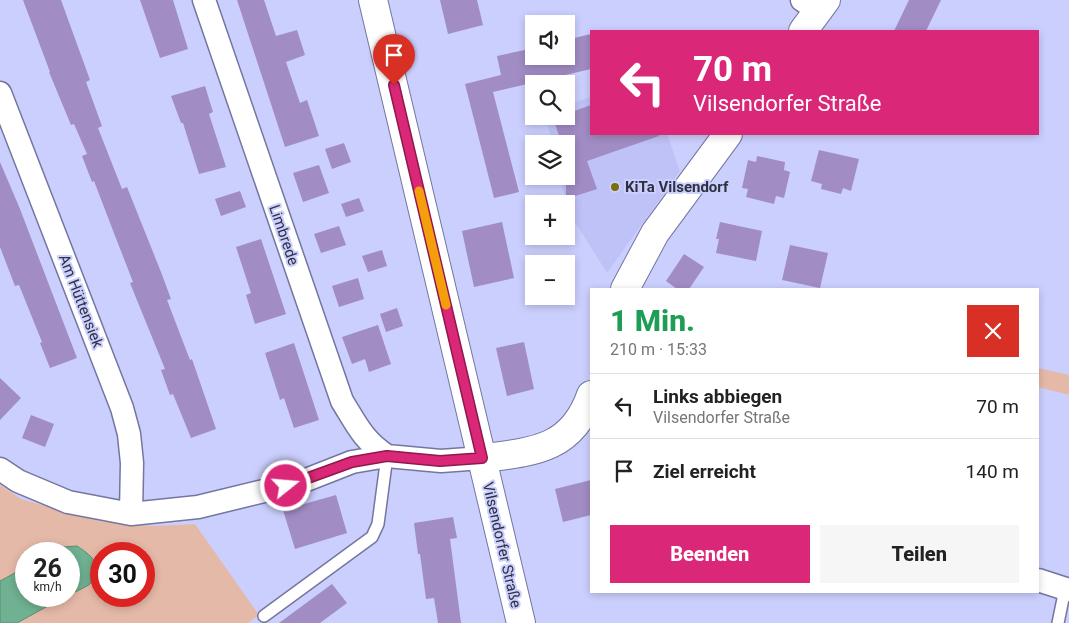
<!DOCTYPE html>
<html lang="de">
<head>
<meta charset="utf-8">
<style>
  :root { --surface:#fff; --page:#f6f6f6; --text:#222; --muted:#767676; --line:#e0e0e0; --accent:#db2777 }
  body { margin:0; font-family:Roboto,sans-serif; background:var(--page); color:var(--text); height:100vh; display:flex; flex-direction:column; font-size:19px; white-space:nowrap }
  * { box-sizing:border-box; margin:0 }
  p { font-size:16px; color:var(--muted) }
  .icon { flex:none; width:28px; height:28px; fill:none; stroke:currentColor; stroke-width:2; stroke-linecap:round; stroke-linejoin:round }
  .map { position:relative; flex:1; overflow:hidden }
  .drawer { position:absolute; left:590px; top:288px; width:449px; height:305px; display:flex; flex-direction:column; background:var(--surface); border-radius:0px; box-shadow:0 2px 8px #0003 }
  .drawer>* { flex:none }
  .banner { position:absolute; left:590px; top:30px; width:449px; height:105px; border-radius:0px; box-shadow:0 2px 8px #0003; background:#db2777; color:#fff; overflow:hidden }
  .fabs { position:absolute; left:525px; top:15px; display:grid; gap:10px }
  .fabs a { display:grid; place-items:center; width:50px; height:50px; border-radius:0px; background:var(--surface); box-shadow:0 2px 8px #0003; font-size:25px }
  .speed { position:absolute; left:15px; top:542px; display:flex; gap:10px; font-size:25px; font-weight:700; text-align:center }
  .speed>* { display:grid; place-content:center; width:65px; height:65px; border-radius:50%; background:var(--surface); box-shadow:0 2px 8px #0003; line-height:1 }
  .speed small { font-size:12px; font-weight:400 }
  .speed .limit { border:8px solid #d22; background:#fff; color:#111 }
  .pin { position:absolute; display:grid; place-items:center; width:42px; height:42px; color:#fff; margin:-51px -21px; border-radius:50% 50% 50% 0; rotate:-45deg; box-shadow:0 0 5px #0007 }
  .pin .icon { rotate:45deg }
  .me { position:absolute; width:55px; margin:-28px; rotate:73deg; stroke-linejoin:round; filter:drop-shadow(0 0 4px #0008) }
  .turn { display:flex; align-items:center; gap:18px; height:105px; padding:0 20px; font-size:22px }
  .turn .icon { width:65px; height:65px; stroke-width:2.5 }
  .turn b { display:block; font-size:35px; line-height:42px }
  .round { display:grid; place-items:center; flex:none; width:52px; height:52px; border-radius:0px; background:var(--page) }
  .summary { display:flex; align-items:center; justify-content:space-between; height:85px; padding:0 20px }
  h1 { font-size:30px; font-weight:800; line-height:38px; color:#1e9e55 }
  .button { display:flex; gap:10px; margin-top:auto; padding:10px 20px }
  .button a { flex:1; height:58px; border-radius:0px; background:var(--accent); color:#fff; font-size:20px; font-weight:800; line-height:58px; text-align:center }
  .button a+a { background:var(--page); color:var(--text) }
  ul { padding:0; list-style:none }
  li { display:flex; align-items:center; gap:15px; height:65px; padding:0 20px; border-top:1px solid var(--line) }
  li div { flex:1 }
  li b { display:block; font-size:19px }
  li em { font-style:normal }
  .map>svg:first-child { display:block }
  .built { fill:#bfc2f7 }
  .green { fill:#e5b9a8; fill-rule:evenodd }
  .water { fill:#6fb190; stroke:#5c8a79 }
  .building { fill:#a18cc4 }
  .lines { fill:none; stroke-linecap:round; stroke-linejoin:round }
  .service-casing { stroke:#7476a0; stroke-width:14 }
  .minor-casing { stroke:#7476a0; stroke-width:25 }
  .tertiary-casing { stroke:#7476a0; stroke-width:30 }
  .secondary-casing { stroke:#7476a0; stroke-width:30 }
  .service { stroke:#fff; stroke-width:11 }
  .minor { stroke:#fff; stroke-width:22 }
  .tertiary { stroke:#fff; stroke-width:28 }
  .secondary { stroke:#fff; stroke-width:28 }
  .route-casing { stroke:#8e194d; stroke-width:12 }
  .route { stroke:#db2777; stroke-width:9 }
  .slow { stroke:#f59e0b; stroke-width:9 }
  .poi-dot { fill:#7a6f0c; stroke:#cbcffd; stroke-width:2 }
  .labels { text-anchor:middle; stroke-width:4; stroke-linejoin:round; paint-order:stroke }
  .poi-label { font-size:15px; font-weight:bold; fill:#2f3042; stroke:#cbcffd; text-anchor:start }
  .street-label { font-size:15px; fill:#2f3042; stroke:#cbcffd }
</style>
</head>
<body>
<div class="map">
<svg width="1069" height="623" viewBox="0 0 1069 623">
  <rect width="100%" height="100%" fill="#cbcffd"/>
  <path class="built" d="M591,97V134H667L680,171L607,273L575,222L572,198L565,199L560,176H566V144H552L546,116H566V105Z"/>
  <path class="green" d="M1038,368L1069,375V395L1038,387Z
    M0,485L21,499L99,521L152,526L195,524L259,615L248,623H0ZM26,554H69V596H26ZM101,554H144V596H101Z"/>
  <path class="water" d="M77,546C88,553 106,566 93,581C88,587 76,591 69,595V554H51L63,547Z
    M26,567V596H66L17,623H0V581Z"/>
  <path class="building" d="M23,0H61L90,80L86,82L102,126L98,128L122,189L127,187L161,272L171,299L167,300L190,360L192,359L216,429L191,438L173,394L170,395L161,370L165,369L130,283L133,282L112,228L94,181L92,182L82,156L87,154L74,124L71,125L49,72H50Z
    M140,0H173L188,49L160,58Z
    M237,0H264L276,36L297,30L305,55L286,62L300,103L307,100L319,136L285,147Z
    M440,0H477L483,25L448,34Z
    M909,0H941L926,31H894Z
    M591,34V69L493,92L519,192L494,198L465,84L501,75L497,56L534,48V56H566V40Z
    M205,86L213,112L209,114L226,167L199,174L183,123H181L171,96Z
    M591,105V134H658L659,136L587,161L597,189L566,199V144H562L553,118L566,116V114Z
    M344,143L351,162L332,169L325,149Z
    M819,150L859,159L851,191L843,188L841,194L821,189L822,184L811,181Z
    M757,156L785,162L784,170L790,172L784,198L776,196L774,204L746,197L748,189L742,188L748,160L756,162Z
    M0,162L20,209L77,358L50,368L40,343L42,342L19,285L15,286L0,247Z
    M319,165L329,193L303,202L293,173Z
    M240,191L246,207L221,216L215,199Z
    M359,198L364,211L346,217L341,204Z
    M502,222L514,278L474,287L462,231Z
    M720,222L762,231L756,261L716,253L719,239H716Z
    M339,226L346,245L321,253L314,234Z
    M261,239L286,314L255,324L246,295L251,293L236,247Z
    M790,245L828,253L820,288L782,280Z
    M382,250L387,266L368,272L362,256Z
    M684,254L704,267L689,289H677L666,281Z
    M358,278L364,299L339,307L332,286Z
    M397,308L403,326L386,332L380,314Z
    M378,325L391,364L369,372L365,359L352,364L342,337Z
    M524,342L534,389L507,396L496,348Z
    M294,343L319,420L294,428L284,398L280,400L265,353Z
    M0,378L21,398L0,420Z
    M31,415L54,424L45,447L22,438Z
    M591,480V515L563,522L555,489Z
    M336,495L347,533L295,549L283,510Z
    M453,517L457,538L450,539L461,623H438L434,598L426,599L420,554H418L414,523Z
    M332,584L347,603L320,623H279Z"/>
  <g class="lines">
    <defs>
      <path id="service" d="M264,616L372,537L378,524L387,456
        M1058,623L1065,589"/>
      <path id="minor" d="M204,0L342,401C357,425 363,440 387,456
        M802,0L818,11
        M0,93L122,408L129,434L132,463L131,514
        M0,469L18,481L68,502L131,514L198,507L301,482L352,462L387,456L441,461L482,458
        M1038,580L1069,590"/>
      <path id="tertiary" d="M803,31L826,0
        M625,289L655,233L728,134
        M482,458C533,452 572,450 591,395"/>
      <path id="secondary" d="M373,0L521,623"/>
    </defs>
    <use href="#service" class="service-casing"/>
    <use href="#minor" class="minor-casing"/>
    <use href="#tertiary" class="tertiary-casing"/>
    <use href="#secondary" class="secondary-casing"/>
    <use href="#service" class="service"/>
    <use href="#minor" class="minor"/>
    <use href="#tertiary" class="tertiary"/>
    <use href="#secondary" class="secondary"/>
  </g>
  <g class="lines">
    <defs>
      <path id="route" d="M286,486L352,462L387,456L440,461L482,458L394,85"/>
    </defs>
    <use href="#route" class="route-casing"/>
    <use href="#route" class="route"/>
    <path class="slow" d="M419,191L446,305"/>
  </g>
  <circle class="poi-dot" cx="615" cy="187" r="5"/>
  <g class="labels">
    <g class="poi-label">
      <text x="625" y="192">KiTa Vilsendorf</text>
    </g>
    <g class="street-label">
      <text transform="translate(284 235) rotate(71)" y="5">Limbrede</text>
      <text transform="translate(81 301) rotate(69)" y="5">Am Hüttensiek</text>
      <text transform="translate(502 545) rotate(77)" y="5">Vilsendorfer Straße</text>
    </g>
  </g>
</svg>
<div class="fabs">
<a><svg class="icon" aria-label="sound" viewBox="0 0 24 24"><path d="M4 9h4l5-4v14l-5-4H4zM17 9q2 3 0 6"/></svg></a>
<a><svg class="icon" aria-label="search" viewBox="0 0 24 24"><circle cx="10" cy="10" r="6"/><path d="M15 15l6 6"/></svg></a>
<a><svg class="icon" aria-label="layers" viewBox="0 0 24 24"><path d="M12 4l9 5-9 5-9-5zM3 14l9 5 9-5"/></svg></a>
<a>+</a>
<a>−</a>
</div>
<div class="speed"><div>26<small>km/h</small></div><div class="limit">30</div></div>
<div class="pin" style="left:394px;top:85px;background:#d93025"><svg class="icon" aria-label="arrive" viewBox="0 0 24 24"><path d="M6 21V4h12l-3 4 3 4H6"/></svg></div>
<svg class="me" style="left:286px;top:486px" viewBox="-20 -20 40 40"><circle r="17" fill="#db2777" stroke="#fff" stroke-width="3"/><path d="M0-11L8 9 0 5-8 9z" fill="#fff"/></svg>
<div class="banner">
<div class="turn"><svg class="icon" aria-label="left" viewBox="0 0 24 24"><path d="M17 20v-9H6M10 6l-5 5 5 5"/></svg><div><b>70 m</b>Vilsendorfer Straße</div></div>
</div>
<section class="drawer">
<div class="summary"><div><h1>1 Min.</h1><p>210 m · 15:33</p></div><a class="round" style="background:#d93025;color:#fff"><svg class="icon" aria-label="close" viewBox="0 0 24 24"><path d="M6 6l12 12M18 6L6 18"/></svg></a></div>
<ul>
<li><svg class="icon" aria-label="left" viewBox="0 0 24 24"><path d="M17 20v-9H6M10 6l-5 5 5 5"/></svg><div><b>Links abbiegen</b><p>Vilsendorfer Straße</p></div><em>70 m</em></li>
<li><svg class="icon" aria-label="arrive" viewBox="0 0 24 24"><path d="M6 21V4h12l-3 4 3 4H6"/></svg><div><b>Ziel erreicht</b></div><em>140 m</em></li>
</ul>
<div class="button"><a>Beenden</a><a>Teilen</a></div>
</section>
</div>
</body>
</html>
